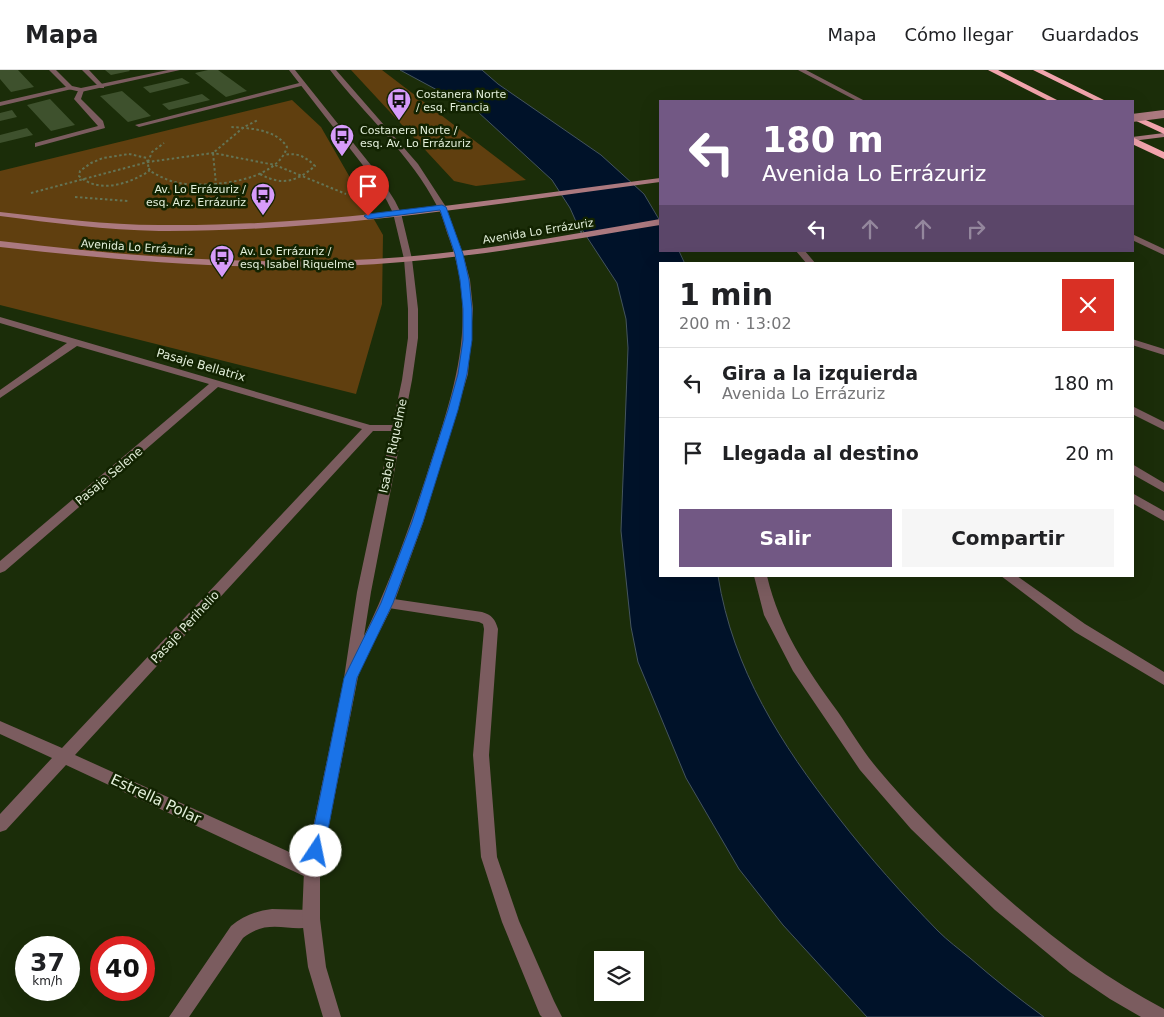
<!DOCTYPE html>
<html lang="es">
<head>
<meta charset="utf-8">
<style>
  :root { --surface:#fff; --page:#f6f6f6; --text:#202124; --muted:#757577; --line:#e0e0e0; --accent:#725884 }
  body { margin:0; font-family:"DejaVu Sans",sans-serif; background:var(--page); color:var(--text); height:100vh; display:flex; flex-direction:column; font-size:19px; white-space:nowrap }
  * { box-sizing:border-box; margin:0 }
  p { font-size:16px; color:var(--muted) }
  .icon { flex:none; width:28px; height:28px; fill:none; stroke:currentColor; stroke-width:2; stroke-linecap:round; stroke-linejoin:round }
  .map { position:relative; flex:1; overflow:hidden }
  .side { position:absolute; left:659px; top:192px; width:475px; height:315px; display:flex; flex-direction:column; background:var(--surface); border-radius:0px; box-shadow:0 5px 20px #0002 }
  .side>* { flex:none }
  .guide { position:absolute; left:659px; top:30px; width:475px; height:152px; border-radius:0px; box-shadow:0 5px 20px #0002; background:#725884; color:#fff; overflow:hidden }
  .controls { position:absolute; left:594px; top:881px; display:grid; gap:10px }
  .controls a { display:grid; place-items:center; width:50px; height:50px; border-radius:0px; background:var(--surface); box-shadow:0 5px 20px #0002; font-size:25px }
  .speed { position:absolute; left:15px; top:866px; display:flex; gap:10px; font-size:25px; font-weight:700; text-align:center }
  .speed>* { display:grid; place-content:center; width:65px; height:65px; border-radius:50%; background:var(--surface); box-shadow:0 5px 20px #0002; line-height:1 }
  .speed small { font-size:12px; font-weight:400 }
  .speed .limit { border:8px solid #d22; background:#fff; color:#111 }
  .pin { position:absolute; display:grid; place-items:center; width:42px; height:42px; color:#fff; margin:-51px -21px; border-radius:50% 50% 50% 0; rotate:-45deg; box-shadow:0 0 5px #0007 }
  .pin .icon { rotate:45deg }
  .me { position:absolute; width:55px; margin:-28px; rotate:11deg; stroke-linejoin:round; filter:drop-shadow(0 0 4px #0008) }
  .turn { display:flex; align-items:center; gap:18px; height:105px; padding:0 20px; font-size:22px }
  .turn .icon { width:65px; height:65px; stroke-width:2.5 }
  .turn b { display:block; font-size:35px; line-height:42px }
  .lanes { display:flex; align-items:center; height:48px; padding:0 20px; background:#0003; justify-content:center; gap:25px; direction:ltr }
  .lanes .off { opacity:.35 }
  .round { display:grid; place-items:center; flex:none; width:52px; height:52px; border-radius:0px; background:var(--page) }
  .headline { display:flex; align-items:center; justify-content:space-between; height:85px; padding:0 20px }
  h1 { font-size:30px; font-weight:800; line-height:38px }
  .cta { display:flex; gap:10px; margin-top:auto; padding:10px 20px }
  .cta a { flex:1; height:58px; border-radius:0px; background:var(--accent); color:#fff; font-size:20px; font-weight:800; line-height:58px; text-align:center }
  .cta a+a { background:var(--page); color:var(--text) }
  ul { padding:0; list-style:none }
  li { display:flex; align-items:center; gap:15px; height:70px; padding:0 20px; border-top:1px solid var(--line) }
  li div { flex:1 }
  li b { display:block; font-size:19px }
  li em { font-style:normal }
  header { display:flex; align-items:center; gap:30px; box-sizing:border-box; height:70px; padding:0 25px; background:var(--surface); border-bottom:1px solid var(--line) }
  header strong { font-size:24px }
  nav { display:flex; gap:28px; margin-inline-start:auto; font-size:18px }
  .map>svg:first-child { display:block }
  .green { fill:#603f0f }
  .water { fill:#001229; stroke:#44545e }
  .building { fill:#3e512d }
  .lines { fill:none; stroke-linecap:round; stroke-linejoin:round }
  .path { stroke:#647455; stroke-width:2; stroke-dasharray:2.5 2.5; stroke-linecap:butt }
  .service { fill:#7b5c5f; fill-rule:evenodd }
  .minor { fill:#7b5c5f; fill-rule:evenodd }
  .tertiary { fill:#7b5c5f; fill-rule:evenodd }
  .secondary { fill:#ab797f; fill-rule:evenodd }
  .motorway { fill:#f2a4ad; fill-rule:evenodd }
  .secondary-bridge { stroke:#ab797f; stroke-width:8 }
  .route { fill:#1a73e8; stroke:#114b97 }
  .labels { text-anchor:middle; stroke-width:5; stroke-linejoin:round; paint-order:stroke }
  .far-poi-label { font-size:11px; fill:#e3efda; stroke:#122301; text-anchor:start }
  .far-street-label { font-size:11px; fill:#e3efda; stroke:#122301 }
  .street-label { font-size:12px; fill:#e3efda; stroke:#122301 }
  .near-street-label { font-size:15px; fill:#e3efda; stroke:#122301 }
</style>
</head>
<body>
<header>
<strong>Mapa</strong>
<nav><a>Mapa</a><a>Cómo llegar</a><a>Guardados</a></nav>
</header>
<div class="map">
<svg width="1164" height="947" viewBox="0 0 1164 947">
  <rect width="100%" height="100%" fill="#1b2d09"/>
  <path class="green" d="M351,0H382L526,110L476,116L454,111Z
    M292,30L321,57L383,165L382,234L356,324L0,235V101Z"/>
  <path class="water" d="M400,0H482L498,14L601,85L644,124L660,151V181H679L685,194H660V506H718C733,600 781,674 838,747C869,787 903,825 938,861C948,871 959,879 970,888C994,909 1018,928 1044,947H867L783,855L739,799L686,708L638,592L631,557L621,461L628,278L626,249L617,213L581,158L582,165L570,138L552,110L478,42Z"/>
  <path class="building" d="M0,0H18L34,17L11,22L0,9Z
    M105,0H129L130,1L111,5Z
    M208,0H218L247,21L226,27L195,3Z
    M182,8L190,13L150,23L143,17Z
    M122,21L151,46L128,52L100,26Z
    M202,24L210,30L169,40L162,34Z
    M50,29L75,55L51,61L27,35Z
    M12,40L17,47L0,51V43Z
    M27,58L33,65L0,73V65Z"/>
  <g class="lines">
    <path class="path" d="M129,84L147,88L149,101C129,114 99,124 79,106L80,101L91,93L103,88Z
      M148,92L152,82L164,73
      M149,98L150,101C159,106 168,111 179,113C209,118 277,112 287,77C276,59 249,58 230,57
      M260,104C282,116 296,112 315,96C306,87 297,82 284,85
      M31,123L148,92L213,83L275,95L346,124
      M75,127L128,131
      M208,134L216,114L213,83L244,57L258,50"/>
    <path class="service" d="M82,0H89L104,16V18H100Z
      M798,0H806L865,31H857Z
      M303,12L305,13V15L139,57L135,55Z
      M70,16L73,18L72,19L0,36V32Z
      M79,19L84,20L81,29L103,51L105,58L35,77V73L98,56L74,29Z
      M387,528L482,542C492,545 495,549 498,559L489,685L497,787L519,851L554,931L562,947H542L540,945L502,852L481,787L473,685L484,559L483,554L479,552L382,537L380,533L382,529Z"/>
    <path class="minor" d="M49,0H56L72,16L81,18L168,0H180L81,22L68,19Z
      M1132,164L1164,179V185L1132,170Z
      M796,181H805L816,194H807Z
      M0,247L370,355H397L403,358L397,361H373L75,685L318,795L320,801L318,807L312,809L306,807L66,695L6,760L0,762V744L52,688L0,664V651L62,678L362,359L218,317L5,501L0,503V491L209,314L77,276L0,328V320L67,273L0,253Z
      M1132,269L1164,279V285L1132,275Z
      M1132,336L1164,352V360L1132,344Z
      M1132,394L1164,413V422L1132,404Z
      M1132,423L1164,441V451L1132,433Z
      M754,506H767C780,560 806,598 838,642C851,661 862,680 877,698C909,736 945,772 982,806C1038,857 1097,904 1164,939V947H1141L1110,929L1070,902L995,840L911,759L860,700L793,601L764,545Z
      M1001,506H1017L1085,554L1164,602V615L1075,562Z
      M272,839L311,840L317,843L320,849L317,855C292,865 270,846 243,868L189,947H169L231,856C243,846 256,841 272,839Z"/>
    <path class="tertiary" d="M289,0H295L378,104L395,131L401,143L412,189L418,239V268L412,310L371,522L364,566C389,515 408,461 426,407C452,325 480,255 449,168C445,158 443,146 437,136C411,85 365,45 330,0H336L418,94L446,137L463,184L470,210L473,239L468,304L423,453L394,533L359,602L320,801V849L326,897L341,947H323L308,897L302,849L304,801L344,608L357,522L402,310L408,268V239L404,189L393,143L387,131L372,107Z"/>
    <path class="secondary" d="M1164,63V67L1132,71V67Z
      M660,108V112C494,134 326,162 159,161C106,160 53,153 0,146V142C53,148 106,155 159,155C326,157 494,129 660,108Z
      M660,149V155C574,169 489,185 403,192C268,204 133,192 0,177V171C133,187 268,198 403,187C489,180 574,164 660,149Z"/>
    <path class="motorway" d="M988,0H998L1059,31H1049Z
      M1033,0H1043L1106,31H1096Z
      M1132,44L1164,58V64L1132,49Z
      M1132,67L1164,82V89L1132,74Z"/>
    <path class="secondary-bridge" d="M1132,48L1164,44"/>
  </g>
  <path class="route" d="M442,135L446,137L463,184L469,210L472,239V270L467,304L458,340L423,452L393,533L357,608L324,781L322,786L316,788L311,786L309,781L344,608L381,533L412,452L448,340L458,304L463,270V239L460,210L455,184L440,140L368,149L364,146L368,144Z"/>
  <defs>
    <symbol id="bus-pin" viewBox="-11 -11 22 30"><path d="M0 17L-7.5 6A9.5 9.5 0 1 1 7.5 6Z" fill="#d69bfa" stroke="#122301"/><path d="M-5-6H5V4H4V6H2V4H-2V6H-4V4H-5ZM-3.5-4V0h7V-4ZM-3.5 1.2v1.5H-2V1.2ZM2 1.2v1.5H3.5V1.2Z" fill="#111"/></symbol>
  </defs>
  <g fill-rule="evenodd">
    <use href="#bus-pin" x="385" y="16" width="28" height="38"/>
    <use href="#bus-pin" x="328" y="52" width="28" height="38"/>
    <use href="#bus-pin" x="249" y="111" width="28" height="38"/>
    <use href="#bus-pin" x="208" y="173" width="28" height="38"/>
  </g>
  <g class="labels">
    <g class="far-poi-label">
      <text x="416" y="28">Costanera Norte<tspan x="416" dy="13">/ esq. Francia</tspan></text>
      <text x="360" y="64">Costanera Norte /<tspan x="360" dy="13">esq. Av. Lo Errázuriz</tspan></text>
      <text x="246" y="123" text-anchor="end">Av. Lo Errázuriz /<tspan x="246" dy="13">esq. Arz. Errázuriz</tspan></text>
      <text x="240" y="185">Av. Lo Errázuriz /<tspan x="240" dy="13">esq. Isabel Riquelme</tspan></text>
    </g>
    <g class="far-street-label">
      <text transform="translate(538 161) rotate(-9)" y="4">Avenida Lo Errázuriz</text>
      <text transform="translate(137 177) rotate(4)" y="4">Avenida Lo Errázuriz</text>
    </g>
    <g class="street-label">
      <text transform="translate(201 295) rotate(16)" y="4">Pasaje Bellatrix</text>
      <text transform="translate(393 376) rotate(-78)" y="4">Isabel Riquelme</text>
      <text transform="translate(109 406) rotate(-40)" y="4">Pasaje Selene</text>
      <text transform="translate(185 557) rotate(-47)" y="4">Pasaje Perihelio</text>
    </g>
    <g class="near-street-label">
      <text transform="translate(156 729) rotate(25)" y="5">Estrella Polar</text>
    </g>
  </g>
</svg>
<div class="controls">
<a><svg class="icon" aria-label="layers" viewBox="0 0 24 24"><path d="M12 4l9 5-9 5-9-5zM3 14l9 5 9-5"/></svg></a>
</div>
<div class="speed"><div>37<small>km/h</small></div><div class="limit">40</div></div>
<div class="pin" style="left:368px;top:146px;background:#d93025"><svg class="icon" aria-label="arrive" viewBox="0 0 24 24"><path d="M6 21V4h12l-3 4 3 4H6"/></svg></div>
<svg class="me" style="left:316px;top:781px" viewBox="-20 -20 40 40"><circle r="19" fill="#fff"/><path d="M0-13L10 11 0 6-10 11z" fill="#1a73e8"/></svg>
<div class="guide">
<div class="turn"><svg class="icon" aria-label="left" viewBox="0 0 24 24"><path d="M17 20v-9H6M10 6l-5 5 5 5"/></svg><div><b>180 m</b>Avenida Lo Errázuriz</div></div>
<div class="lanes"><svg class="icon" aria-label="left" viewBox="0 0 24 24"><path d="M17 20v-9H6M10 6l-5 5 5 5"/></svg><svg class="icon off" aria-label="ahead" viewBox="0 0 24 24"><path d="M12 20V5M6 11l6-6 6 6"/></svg><svg class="icon off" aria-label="ahead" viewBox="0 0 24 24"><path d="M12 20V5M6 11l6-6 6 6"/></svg><svg class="icon off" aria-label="right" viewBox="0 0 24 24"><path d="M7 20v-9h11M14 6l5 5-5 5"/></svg></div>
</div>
<section class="side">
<div class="headline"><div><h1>1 min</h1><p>200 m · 13:02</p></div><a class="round" style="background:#d93025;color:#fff"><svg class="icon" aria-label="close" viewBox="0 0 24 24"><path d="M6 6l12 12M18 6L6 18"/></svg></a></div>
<ul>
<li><svg class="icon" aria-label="left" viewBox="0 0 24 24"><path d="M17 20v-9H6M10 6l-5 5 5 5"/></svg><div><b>Gira a la izquierda</b><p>Avenida Lo Errázuriz</p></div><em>180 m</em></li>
<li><svg class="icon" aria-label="arrive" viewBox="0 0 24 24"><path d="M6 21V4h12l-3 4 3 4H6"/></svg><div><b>Llegada al destino</b></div><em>20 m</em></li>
</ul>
<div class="cta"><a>Salir</a><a>Compartir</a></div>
</section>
</div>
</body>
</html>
